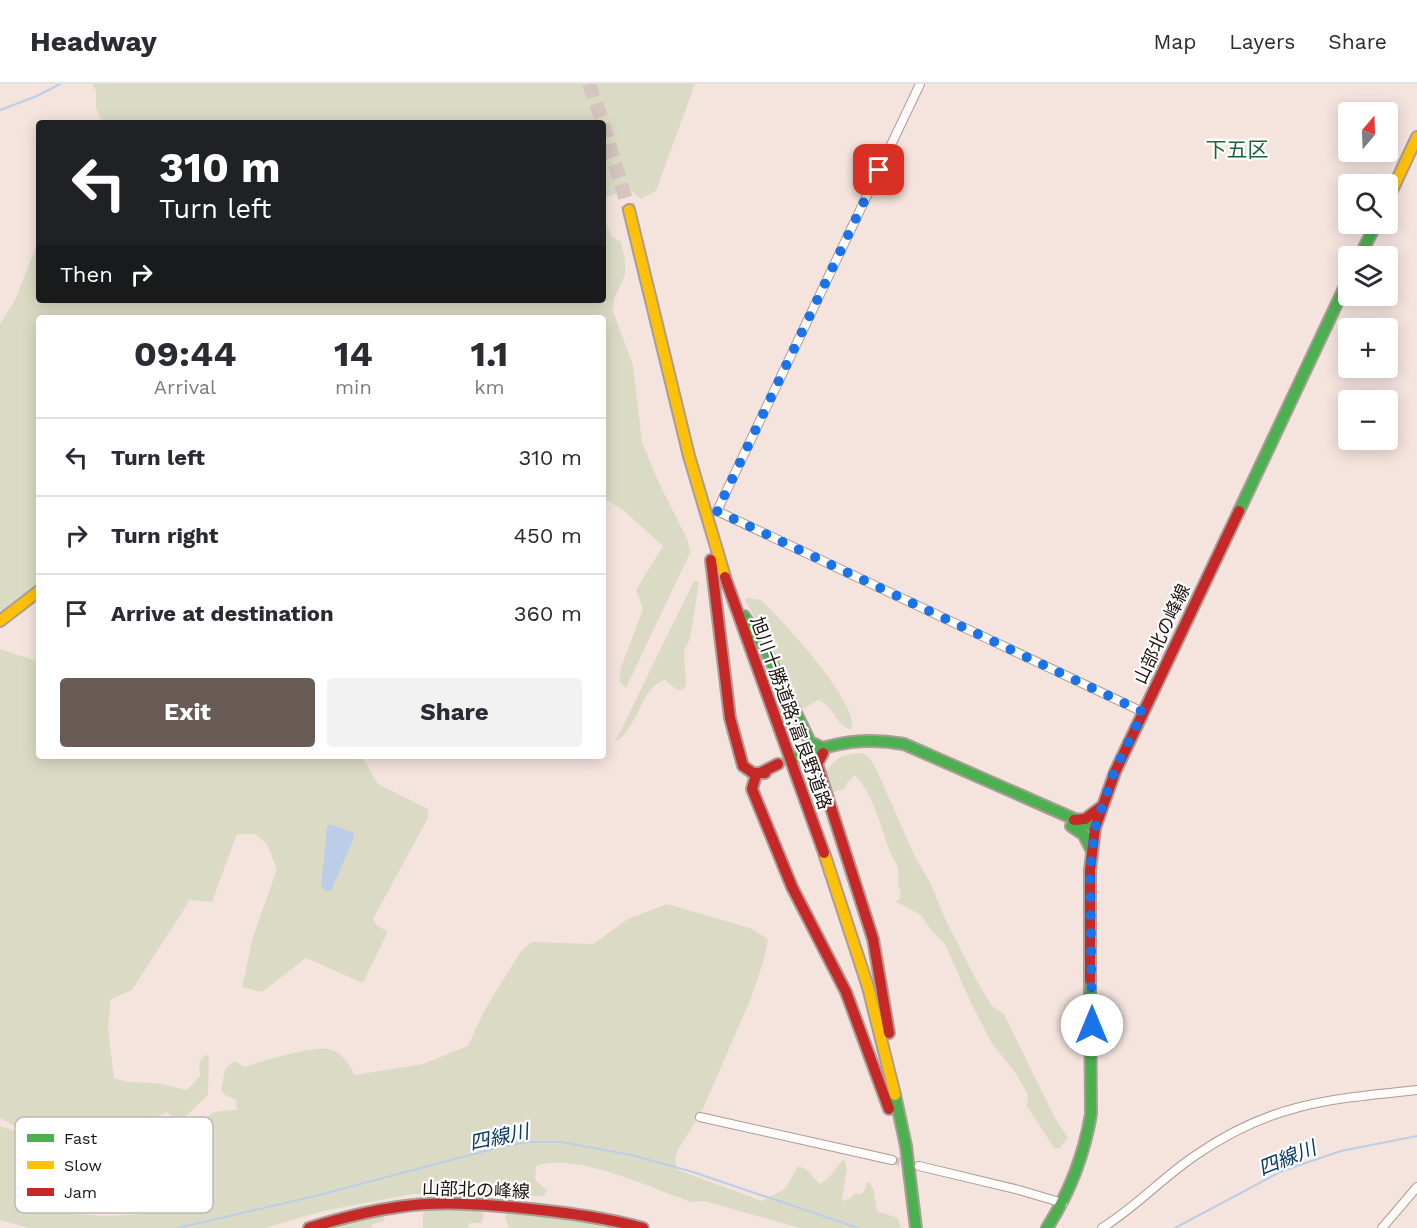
<!DOCTYPE html>
<html lang="en">
<head>
<meta charset="utf-8">
<style>
  :root { --surface:#fff; --page:#f2f2f3; --text:#2b2b33; --muted:#7c7c81; --line:#e1e1e2; --accent:#695c56 }
  body { margin:0; font-family:"Work Sans","Noto Sans JP",sans-serif; background:var(--page); color:var(--text); height:100vh; display:flex; flex-direction:column; font-size:22px; white-space:nowrap }
  * { box-sizing:border-box; margin:0 }
  p { font-size:20px; color:var(--muted) }
  .icon { flex:none; width:33px; height:33px; fill:none; stroke:currentColor; stroke-width:2; stroke-linecap:round; stroke-linejoin:round }
  .map { position:relative; flex:1; overflow:hidden }
  .details { position:absolute; left:36px; top:231px; width:570px; height:444px; display:flex; flex-direction:column; background:var(--surface); border-radius:6px; box-shadow:0 3px 15px #0003 }
  .details>* { flex:none }
  .guide { position:absolute; left:36px; top:36px; width:570px; height:183px; border-radius:6px; box-shadow:0 3px 15px #0003; background:#202124; color:#fff; overflow:hidden }
  .needle { width:39px; rotate:19deg }
  .tools { position:absolute; left:1338px; top:18px; display:grid; gap:12px }
  .tools a { display:grid; place-items:center; width:60px; height:60px; border-radius:6px; background:var(--surface); box-shadow:0 3px 15px #0003; font-size:30px }
  .pin { position:absolute; display:grid; place-items:center; width:51px; height:51px; color:#fff; margin:-26px; border-radius:12px; box-shadow:0 3px 9px #0006 }
  .me { position:absolute; width:66px; margin:-33px; rotate:0deg; stroke-linejoin:round; filter:drop-shadow(0 0 4px #0008) }
  .turn { display:flex; align-items:center; gap:21px; height:126px; padding:0 24px; font-size:27px }
  .turn .icon { width:78px; height:78px; stroke-width:2.5 }
  .turn b { display:block; font-size:42px; line-height:51px }
  .then { display:flex; align-items:center; height:57px; padding:0 24px; background:#0003; gap:12px; font-size:22px }
  .eta { display:flex; justify-content:space-evenly; align-items:center; height:102px; text-align:center }
  .eta b { font-size:36px; font-weight:700; line-height:42px }
  .button { display:flex; gap:12px; margin-top:auto; padding:12px 24px }
  .button a { flex:1; height:69px; border-radius:6px; background:var(--accent); color:#fff; font-size:24px; font-weight:700; line-height:69px; text-align:center }
  .button a+a { background:var(--page); color:var(--text) }
  ul { padding:0; list-style:none }
  li { display:flex; align-items:center; gap:18px; height:78px; padding:0 24px; border-top:2px solid var(--line) }
  li div { flex:1 }
  li b { display:block; font-size:22px }
  li em { font-style:normal }
  header { display:flex; align-items:center; gap:36px; box-sizing:border-box; height:84px; padding:0 30px; background:var(--surface); border-bottom:2px solid var(--line) }
  header strong { font-size:28px }
  nav { display:flex; gap:33px; margin-inline-start:auto; font-size:21px }
  .map>svg:first-child { display:block }
  .green { fill:#dbdbc5 }
  .water { fill:#bccee7 }
  .lines { fill:none; stroke-linecap:round; stroke-linejoin:round }
  .stream { stroke:#bccee7; stroke-width:2 }
  .street-tunnel { stroke:#d5c4bf; stroke-width:8; stroke-dasharray:8 4; stroke-linecap:butt }
  .highway-tunnel { stroke:#d5c4bf; stroke-width:14; stroke-dasharray:14 7; stroke-linecap:butt }
  .street-casing { stroke:#aa9c97; stroke-width:10 }
  .fast-casing { stroke:#aa9c97; stroke-width:14 }
  .slow-casing { stroke:#aa9c97; stroke-width:14 }
  .jam-casing { stroke:#aa9c97; stroke-width:14 }
  .street { stroke:#fefbfa; stroke-width:8 }
  .fast { stroke:#4caf50; stroke-width:10 }
  .slow { stroke:#ffc107; stroke-width:10 }
  .jam { stroke:#c62828; stroke-width:10 }
  .route { stroke:#1a73e8; stroke-width:10; stroke-dasharray:0 18 }
  .labels { text-anchor:middle; stroke-width:4.5; stroke-linejoin:round; paint-order:stroke }
  .street-label { font-size:18px; fill:#1e120d; stroke:#fff }
  .water-label { font-size:20px; font-style:italic; fill:#0a3a69; stroke:#fff }
  .quarter-label { font-size:21px; fill:#1d6337; stroke:#fff }
  .key { fill:#fff; stroke:#bcb8b6; stroke-width:1.5 }
  .key-label { font-size:16px; fill:#1e120d }
</style>
</head>
<body>
<header>
<strong>Headway</strong>
<nav><a>Map</a><a>Layers</a><a>Share</a></nav>
</header>
<div class="map">
<svg width="1417" height="1144" viewBox="0 0 1417 1144">
  <rect width="100%" height="100%" fill="#f5e4de"/>
  <path class="green" d="M92,0H695L656,107L641,115L630,106L605,113L603,129V39H102L96,24V7Z
    M603,130L611,152L621,158L625,176V191L614,215L613,227L633,281L642,358L658,397L688,457L690,469L626,604L619,597L621,583L643,525L636,506L663,462L624,427L603,414V234H39V499L0,528V240L15,216L39,155V216H603Z
    M694,497L699,498L690,555L684,567L686,601L682,606H677L665,596C641,602 637,647 615,658Z
    M747,514L761,516C782,536 859,618 852,645C837,645 833,620 818,616L802,626L745,516Z
    M0,565L39,578V672H362L378,700L428,725V734L373,835L377,842L388,847L363,899L306,874L262,908L242,903L253,853L277,785L267,760L255,750H237L212,818L190,816L132,906L111,915L108,943L114,994L128,998L156,999L187,1006L200,992L199,979L206,970L209,974L208,1011L186,1032L178,1042H174L171,1032L167,1028L146,1037L116,1033L102,1042L96,1055L84,1058L59,1055L50,1069C31,1059 20,1042 0,1034Z
    M862,669L870,674L879,691L915,773L930,798L947,839L978,899L992,922L1004,930L1055,1034L1068,1054L1060,1064H1054L1027,1022L1028,1011L1016,990L991,958L971,919L945,860L931,846L921,831L896,818L900,814L901,807C896,799 900,794 898,785C897,779 892,773 890,768C881,742 873,711 855,691L847,699L844,705L834,708L825,689C837,672 842,671 862,669Z
    M667,820L750,844L768,855L763,879L751,914L703,1025L678,1066L675,1075L678,1086L762,1117L785,1105L798,1082L806,1085L820,1100C832,1093 834,1085 844,1075L847,1084L842,1117L849,1115L854,1110H862L866,1103V1099L870,1098L874,1107L877,1127L898,1134L901,1144H800L704,1117L691,1118C649,1104 578,1068 536,1082L535,1096L547,1106L544,1112L413,1110L323,1127L265,1144H29L0,1136V1042L14,1047L30,1064L47,1075L64,1082L78,1078L74,1101L69,1102L66,1114L72,1129C110,1135 149,1131 187,1120L189,1113L171,1102L168,1087L170,1070L189,1076L203,1069L199,1043C210,1026 218,1027 237,1026L236,1016L225,1011L221,1006L225,985L234,977L245,983C261,977 313,962 329,965C342,968 349,980 355,991L423,980L468,962L485,925L521,867L532,858L593,860L628,835Z
    M443,1122L482,1126L484,1131L482,1139H470L467,1144H423V1129L428,1124Z
    M508,1129C549,1132 590,1134 629,1144H509L505,1133Z
    M383,1132L384,1137L372,1140V1144H335L347,1138Z"/>
  <path class="water" d="M330,740L354,749V753L331,807H325L321,803L327,743Z"/>
  <g class="lines">
    <path class="stream" d="M0,26L37,12L60,0
      M178,1144L319,1111L500,1063L528,1058H561L631,1071L693,1088L858,1144
      M1175,1144L1282,1087L1341,1067L1417,1052"/>
    <path class="street-tunnel" d="M892,1076L919,1082"/>
    <path class="highway-tunnel" d="M589,0L603,39
      M603,40L629,126"/>
    <defs>
      <path id="street" d="M920,0L717,427L1143,628
        M700,1033L892,1076
        M919,1082L1019,1106L1063,1119
        M1102,1144C1136,1123 1163,1093 1196,1071C1271,1019 1330,1015 1417,1006
        M1382,1144L1417,1103"/>
      <path id="fast" d="M1360,172L1376,140
        M1239,427L1348,196
        M744,532L766,567L810,658L821,663
        M797,673C833,658 866,653 904,660L1095,744
        M1071,742L1084,751L1092,767
        M895,1011L906,1062L916,1144
        M1047,1144C1070,1108 1084,1072 1091,1030L1090,896"/>
      <path id="slow" d="M1388,115L1417,53
        M629,126L689,372L725,493
        M0,537L39,507
        M824,769L868,903L895,1011"/>
      <path id="jam" d="M711,476L730,634L743,682L753,689H765
        M725,493L824,769
        M823,669L817,680L873,855L889,949
        M778,680L756,691L752,705L792,803L846,908L889,1025
        M1074,736L1085,735L1101,723
        M1090,896V786L1095,744L1115,688L1239,427
        M309,1144C338,1135 368,1127 398,1123C439,1117 480,1120 521,1124C563,1128 603,1133 643,1144"/>
    </defs>
    <use href="#street" class="street-casing"/>
    <use href="#fast" class="fast-casing"/>
    <use href="#slow" class="slow-casing"/>
    <use href="#jam" class="jam-casing"/>
    <use href="#street" class="street"/>
    <use href="#fast" class="fast"/>
    <use href="#slow" class="slow"/>
    <use href="#jam" class="jam"/>
  </g>
  <g class="lines">
    <path class="route" d="M879,86L717,427L1143,628L1114,688L1095,744L1090,786L1092,941"/>
  </g>
  <g class="labels">
    <g class="street-label">
      <text transform="translate(1162 550) rotate(-65)" y="6">山部北の峰線</text>
      <text transform="translate(791 629) rotate(70)" y="6">旭川十勝道路;富良野道路</text>
      <text transform="translate(476 1106) rotate(2)" y="6">山部北の峰線</text>
    </g>
    <g class="water-label">
      <text transform="translate(499 1053) rotate(-12)" y="7">四線川</text>
      <text transform="translate(1287 1074) rotate(-22)" y="7">四線川</text>
    </g>
    <g class="quarter-label">
      <text x="1237" y="73">下五区</text>
    </g>
  </g>
  <rect x="15" y="1033" width="198" height="96" rx="9" class="key"/>
  <rect x="27" y="1050" width="27" height="8" fill="#4caf50"/>
  <rect x="27" y="1077" width="27" height="8" fill="#ffc107"/>
  <rect x="27" y="1104" width="27" height="8" fill="#c62828"/>
  <g class="key-label">
    <text x="64" y="1060">Fast</text>
    <text x="64" y="1087">Slow</text>
    <text x="64" y="1114">Jam</text>
  </g>
</svg>
<div class="tools">
<a><svg class="needle" viewBox="-14 -14 28 28"><path d="M0-13l5 13h-10z" fill="#e53935"/><path d="M0 13l5-13h-10z" fill="#7c7c81"/></svg></a>
<a><svg class="icon" aria-label="search" viewBox="0 0 24 24"><circle cx="10" cy="10" r="6"/><path d="M15 15l6 6"/></svg></a>
<a><svg class="icon" aria-label="layers" viewBox="0 0 24 24"><path d="M12 4l9 5-9 5-9-5zM3 14l9 5 9-5"/></svg></a>
<a>+</a>
<a>−</a>
</div>
<div class="pin" style="left:879px;top:86px;background:#d93025"><svg class="icon" aria-label="arrive" viewBox="0 0 24 24"><path d="M6 21V4h12l-3 4 3 4H6"/></svg></div>
<svg class="me" style="left:1092px;top:941px" viewBox="-20 -20 40 40"><circle r="19" fill="#fff"/><path d="M0-13L10 11 0 6-10 11z" fill="#1a73e8"/></svg>
<div class="guide">
<div class="turn"><svg class="icon" aria-label="left" viewBox="0 0 24 24"><path d="M17 20v-9H6M10 6l-5 5 5 5"/></svg><div><b>310 m</b>Turn left</div></div>
<div class="then">Then<svg class="icon" aria-label="right" viewBox="0 0 24 24"><path d="M7 20v-9h11M14 6l5 5-5 5"/></svg></div>
</div>
<section class="details">
<div class="eta">
<div><b>09:44</b><p>Arrival</p></div>
<div><b>14</b><p>min</p></div>
<div><b>1.1</b><p>km</p></div>
</div>
<ul>
<li><svg class="icon" aria-label="left" viewBox="0 0 24 24"><path d="M17 20v-9H6M10 6l-5 5 5 5"/></svg><div><b>Turn left</b></div><em>310 m</em></li>
<li><svg class="icon" aria-label="right" viewBox="0 0 24 24"><path d="M7 20v-9h11M14 6l5 5-5 5"/></svg><div><b>Turn right</b></div><em>450 m</em></li>
<li><svg class="icon" aria-label="arrive" viewBox="0 0 24 24"><path d="M6 21V4h12l-3 4 3 4H6"/></svg><div><b>Arrive at destination</b></div><em>360 m</em></li>
</ul>
<div class="button"><a>Exit</a><a>Share</a></div>
</section>
</div>
</body>
</html>
